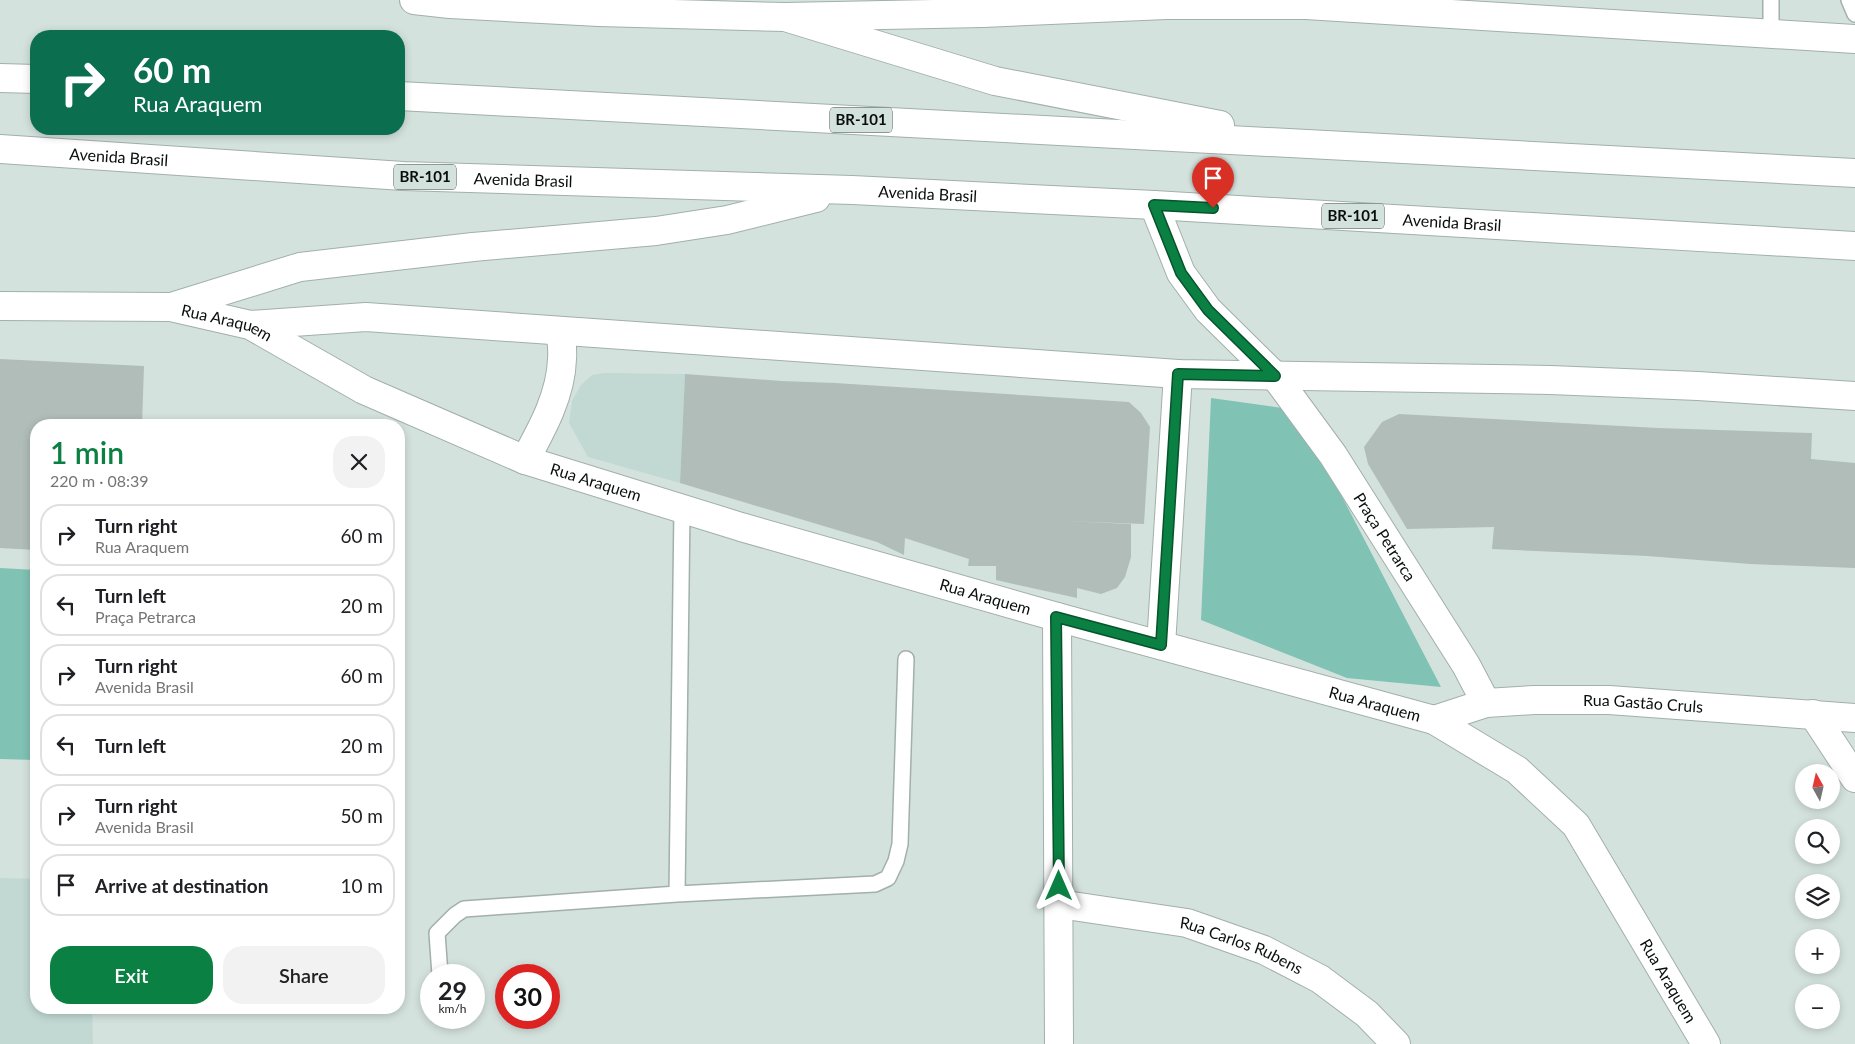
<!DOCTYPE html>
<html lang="en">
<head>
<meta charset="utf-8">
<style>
  :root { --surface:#fff; --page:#f2f2f2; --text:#202124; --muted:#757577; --line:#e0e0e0; --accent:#0b8043 }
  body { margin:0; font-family:Lato,sans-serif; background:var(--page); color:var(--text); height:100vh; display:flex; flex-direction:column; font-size:19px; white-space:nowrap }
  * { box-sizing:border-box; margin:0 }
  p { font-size:16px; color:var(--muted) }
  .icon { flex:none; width:28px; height:28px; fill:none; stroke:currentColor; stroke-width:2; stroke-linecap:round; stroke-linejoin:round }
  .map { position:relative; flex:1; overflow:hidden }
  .side { position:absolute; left:30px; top:419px; width:375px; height:595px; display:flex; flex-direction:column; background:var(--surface); border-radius:20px; box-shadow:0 2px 8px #0003 }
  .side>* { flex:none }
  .banner { position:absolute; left:30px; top:30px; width:375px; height:105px; border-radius:20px; box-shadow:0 2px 8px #0003; background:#0b6e4f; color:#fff; overflow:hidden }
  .needle { width:32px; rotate:352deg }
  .tools { position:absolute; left:1795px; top:764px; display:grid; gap:10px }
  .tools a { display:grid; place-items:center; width:45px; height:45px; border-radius:50%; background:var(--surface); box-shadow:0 2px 8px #0003; font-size:25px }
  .speed { position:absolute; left:420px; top:964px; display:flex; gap:10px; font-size:25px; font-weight:700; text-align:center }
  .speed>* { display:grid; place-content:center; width:65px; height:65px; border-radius:50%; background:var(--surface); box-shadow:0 2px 8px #0003; line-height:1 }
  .speed small { font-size:12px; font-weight:400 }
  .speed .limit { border:8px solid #d22; background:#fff; color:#111 }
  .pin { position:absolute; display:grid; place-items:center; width:42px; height:42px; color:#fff; margin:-51px -21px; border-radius:50% 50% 50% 0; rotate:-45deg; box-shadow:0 0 5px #0007 }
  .pin .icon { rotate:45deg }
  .me { position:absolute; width:55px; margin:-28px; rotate:0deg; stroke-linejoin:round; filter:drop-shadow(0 0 4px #0008) }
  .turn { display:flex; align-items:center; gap:18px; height:105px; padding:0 20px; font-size:22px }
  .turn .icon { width:65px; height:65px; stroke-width:2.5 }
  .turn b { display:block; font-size:35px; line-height:42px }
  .round { display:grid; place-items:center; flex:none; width:52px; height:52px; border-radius:20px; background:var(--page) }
  .headline { display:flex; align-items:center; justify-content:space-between; height:85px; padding:0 20px }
  h1 { font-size:30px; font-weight:600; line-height:38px; color:var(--accent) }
  .action { display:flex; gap:10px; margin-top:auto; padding:10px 20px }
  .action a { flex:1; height:58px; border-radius:20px; background:var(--accent); color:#fff; font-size:20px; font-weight:600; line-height:58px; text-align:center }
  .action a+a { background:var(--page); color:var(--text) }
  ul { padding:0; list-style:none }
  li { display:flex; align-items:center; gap:15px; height:62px; margin:0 10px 8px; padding:0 10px; border:2px solid var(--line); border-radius:20px }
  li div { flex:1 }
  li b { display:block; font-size:19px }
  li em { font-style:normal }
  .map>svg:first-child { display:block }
  .built { fill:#c2d9d3 }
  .green { fill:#80c2b4 }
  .building { fill:#b0bdb9 }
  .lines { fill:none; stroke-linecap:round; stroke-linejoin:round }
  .lane-casing { stroke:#a2afac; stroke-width:18 }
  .street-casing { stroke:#a2afac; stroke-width:30 }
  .secondary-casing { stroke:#a2afac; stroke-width:30 }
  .highway-casing { stroke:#a2afac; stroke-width:30 }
  .lane { stroke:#fff; stroke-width:15 }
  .street { stroke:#fff; stroke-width:28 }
  .secondary { stroke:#fff; stroke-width:28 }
  .highway { stroke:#fff; stroke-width:28 }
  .route-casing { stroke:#07532c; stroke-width:12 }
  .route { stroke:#0b8043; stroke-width:9 }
  .labels { text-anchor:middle; stroke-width:4; stroke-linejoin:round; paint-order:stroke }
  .shield { fill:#d4e2de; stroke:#464e4b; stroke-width:1 }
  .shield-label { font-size:15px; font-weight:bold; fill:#090e0c }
  .street-label { font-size:16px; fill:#090e0c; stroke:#d4e2de }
</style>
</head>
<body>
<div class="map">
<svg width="1855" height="1044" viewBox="0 0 1855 1044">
  <rect width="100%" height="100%" fill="#d4e2de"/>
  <path class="built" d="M604,373L685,374L680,483L588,457L569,423L572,401L581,385L592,375Z
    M0,878L36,879V1008H92L93,1044H0Z"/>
  <path class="green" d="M1211,398L1297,410L1441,687L1347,678L1201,620Z
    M0,568L36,570V760L0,759Z"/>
  <path class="building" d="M0,359L144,366L142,425H36V550L0,548Z
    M685,374L781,381L835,383L1129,402L1141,413L1150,427L1144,524L1065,521L1131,524V557L1125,577L1117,588L1101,594L1077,588V598L996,580V566H968L969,559L905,538L904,555L877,542L680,483Z
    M1399,414L1658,428L1812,433L1811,459L1855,463V568L1750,564L1647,556L1492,549L1494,527L1407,529L1368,464L1364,447L1382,422Z"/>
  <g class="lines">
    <defs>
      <path id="lane" d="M1771,0V34
        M1849,0L1855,14
        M677,894L682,509
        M440,975L437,933L455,915L464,909L677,894L875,884L888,878L896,861L900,844L906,659"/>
      <g id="street">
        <path id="s1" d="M1154,205L1181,273L1208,310L1275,376L1333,455L1466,665L1486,703"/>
        <path id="s2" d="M171,307L250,325L364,390L525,460L741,527L1057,617L1434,720L1517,770L1576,825L1706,1044"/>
        <path d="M250,325L366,317L1178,374L1550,380L1698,386L1855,396"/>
        <path d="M525,460C542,429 561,395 562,359C563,350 561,340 561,331"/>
        <path d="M1057,617L1059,1044"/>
        <path d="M1161,645L1178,374"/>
        <path d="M1813,714L1855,778"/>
        <path id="s3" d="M1434,720L1486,703L1534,700H1609L1855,718"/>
        <path id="s4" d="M1059,904L1187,923L1264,950L1320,979L1367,1014L1396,1044"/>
      </g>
      <path id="secondary" d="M414,0L450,4L599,12L785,17L983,13L1166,5H1306L1855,39
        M0,306L171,307"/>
      <g id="highway">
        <path d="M785,17L995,81L1220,125"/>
        <path d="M0,78L36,79"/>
        <path d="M399,96L1855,173"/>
        <path id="s5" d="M0,149L403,176L852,190L1154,205L1855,246"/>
        <path d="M171,307L300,267L473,247L656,231L727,220L816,198"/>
      </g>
    </defs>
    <use href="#lane" class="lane-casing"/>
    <use href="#street" class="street-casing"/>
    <use href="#secondary" class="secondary-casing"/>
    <use href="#highway" class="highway-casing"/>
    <use href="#lane" class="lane"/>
    <use href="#street" class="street"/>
    <use href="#secondary" class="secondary"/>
    <use href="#highway" class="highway"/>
  </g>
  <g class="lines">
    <defs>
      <path id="route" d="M1059,886L1056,617L1161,645L1178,374L1275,376L1208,310L1181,273L1154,205L1213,208"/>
    </defs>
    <use href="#route" class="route-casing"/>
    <use href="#route" class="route"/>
  </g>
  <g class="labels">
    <g class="shield">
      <rect x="830" y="107.5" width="62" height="25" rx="4"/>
      <rect x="394" y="164.5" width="62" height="25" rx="4"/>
      <rect x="1322" y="203.5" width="62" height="25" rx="4"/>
    </g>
    <g class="shield-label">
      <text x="861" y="125">BR-101</text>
      <text x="425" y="182">BR-101</text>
      <text x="1353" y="221">BR-101</text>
    </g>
    <g class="street-label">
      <text dy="6" stroke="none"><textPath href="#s5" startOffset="119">Avenida Brasil</textPath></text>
      <text dy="6" stroke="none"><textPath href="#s5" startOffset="524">Avenida Brasil</textPath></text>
      <text dy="6" stroke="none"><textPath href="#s5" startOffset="929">Avenida Brasil</textPath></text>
      <text dy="6" stroke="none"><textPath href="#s5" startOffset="1454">Avenida Brasil</textPath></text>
      <text dy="6" stroke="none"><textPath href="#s2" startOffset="58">Rua Araquem</textPath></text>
      <text dy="6" stroke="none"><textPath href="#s2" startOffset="462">Rua Araquem</textPath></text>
      <text dy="6" stroke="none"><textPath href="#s1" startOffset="408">Praça Petrarca</textPath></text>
      <text dy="6" stroke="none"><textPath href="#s2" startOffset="868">Rua Araquem</textPath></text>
      <text dy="6" stroke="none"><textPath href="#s2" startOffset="1272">Rua Araquem</textPath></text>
      <text dy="6" stroke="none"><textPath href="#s3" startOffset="212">Rua Gastão Cruls</textPath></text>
      <text dy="6" stroke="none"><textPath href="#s4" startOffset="188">Rua Carlos Rubens</textPath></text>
      <text dy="6" stroke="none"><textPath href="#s2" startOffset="1692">Rua Araquem</textPath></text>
    </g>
  </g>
</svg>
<div class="tools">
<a><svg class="needle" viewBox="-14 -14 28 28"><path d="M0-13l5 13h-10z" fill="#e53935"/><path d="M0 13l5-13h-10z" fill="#757577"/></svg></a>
<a><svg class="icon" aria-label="search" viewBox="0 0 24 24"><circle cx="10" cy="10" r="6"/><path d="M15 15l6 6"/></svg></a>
<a><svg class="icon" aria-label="layers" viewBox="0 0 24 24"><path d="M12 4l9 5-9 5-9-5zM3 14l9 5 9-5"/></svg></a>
<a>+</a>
<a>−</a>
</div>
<div class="speed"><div>29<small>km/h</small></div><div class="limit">30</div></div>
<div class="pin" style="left:1213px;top:208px;background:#d93025"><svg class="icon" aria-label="arrive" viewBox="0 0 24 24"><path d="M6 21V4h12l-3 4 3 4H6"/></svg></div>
<svg class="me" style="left:1059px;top:886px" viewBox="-20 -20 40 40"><path d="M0-17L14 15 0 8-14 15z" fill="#0b8043" stroke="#fff" stroke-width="4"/></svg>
<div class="banner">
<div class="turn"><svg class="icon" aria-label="right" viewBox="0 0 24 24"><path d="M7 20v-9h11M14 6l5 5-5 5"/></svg><div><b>60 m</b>Rua Araquem</div></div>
</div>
<section class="side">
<div class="headline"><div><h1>1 min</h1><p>220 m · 08:39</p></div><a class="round"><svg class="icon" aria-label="close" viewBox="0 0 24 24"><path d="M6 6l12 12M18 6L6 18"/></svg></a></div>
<ul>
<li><svg class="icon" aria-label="right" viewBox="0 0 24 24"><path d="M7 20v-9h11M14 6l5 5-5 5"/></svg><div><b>Turn right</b><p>Rua Araquem</p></div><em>60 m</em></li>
<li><svg class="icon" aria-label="left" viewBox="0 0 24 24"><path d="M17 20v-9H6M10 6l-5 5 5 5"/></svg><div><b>Turn left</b><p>Praça Petrarca</p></div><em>20 m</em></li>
<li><svg class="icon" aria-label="right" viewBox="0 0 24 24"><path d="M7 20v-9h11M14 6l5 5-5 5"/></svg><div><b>Turn right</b><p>Avenida Brasil</p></div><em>60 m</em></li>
<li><svg class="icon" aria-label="left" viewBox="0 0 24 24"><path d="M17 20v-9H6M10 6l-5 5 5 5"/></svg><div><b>Turn left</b></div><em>20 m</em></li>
<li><svg class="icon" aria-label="right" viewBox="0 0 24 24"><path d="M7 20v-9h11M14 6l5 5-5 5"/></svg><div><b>Turn right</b><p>Avenida Brasil</p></div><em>50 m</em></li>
<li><svg class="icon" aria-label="arrive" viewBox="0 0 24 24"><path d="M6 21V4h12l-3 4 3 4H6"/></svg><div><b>Arrive at destination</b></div><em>10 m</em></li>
</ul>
<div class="action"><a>Exit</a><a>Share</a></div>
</section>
</div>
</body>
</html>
